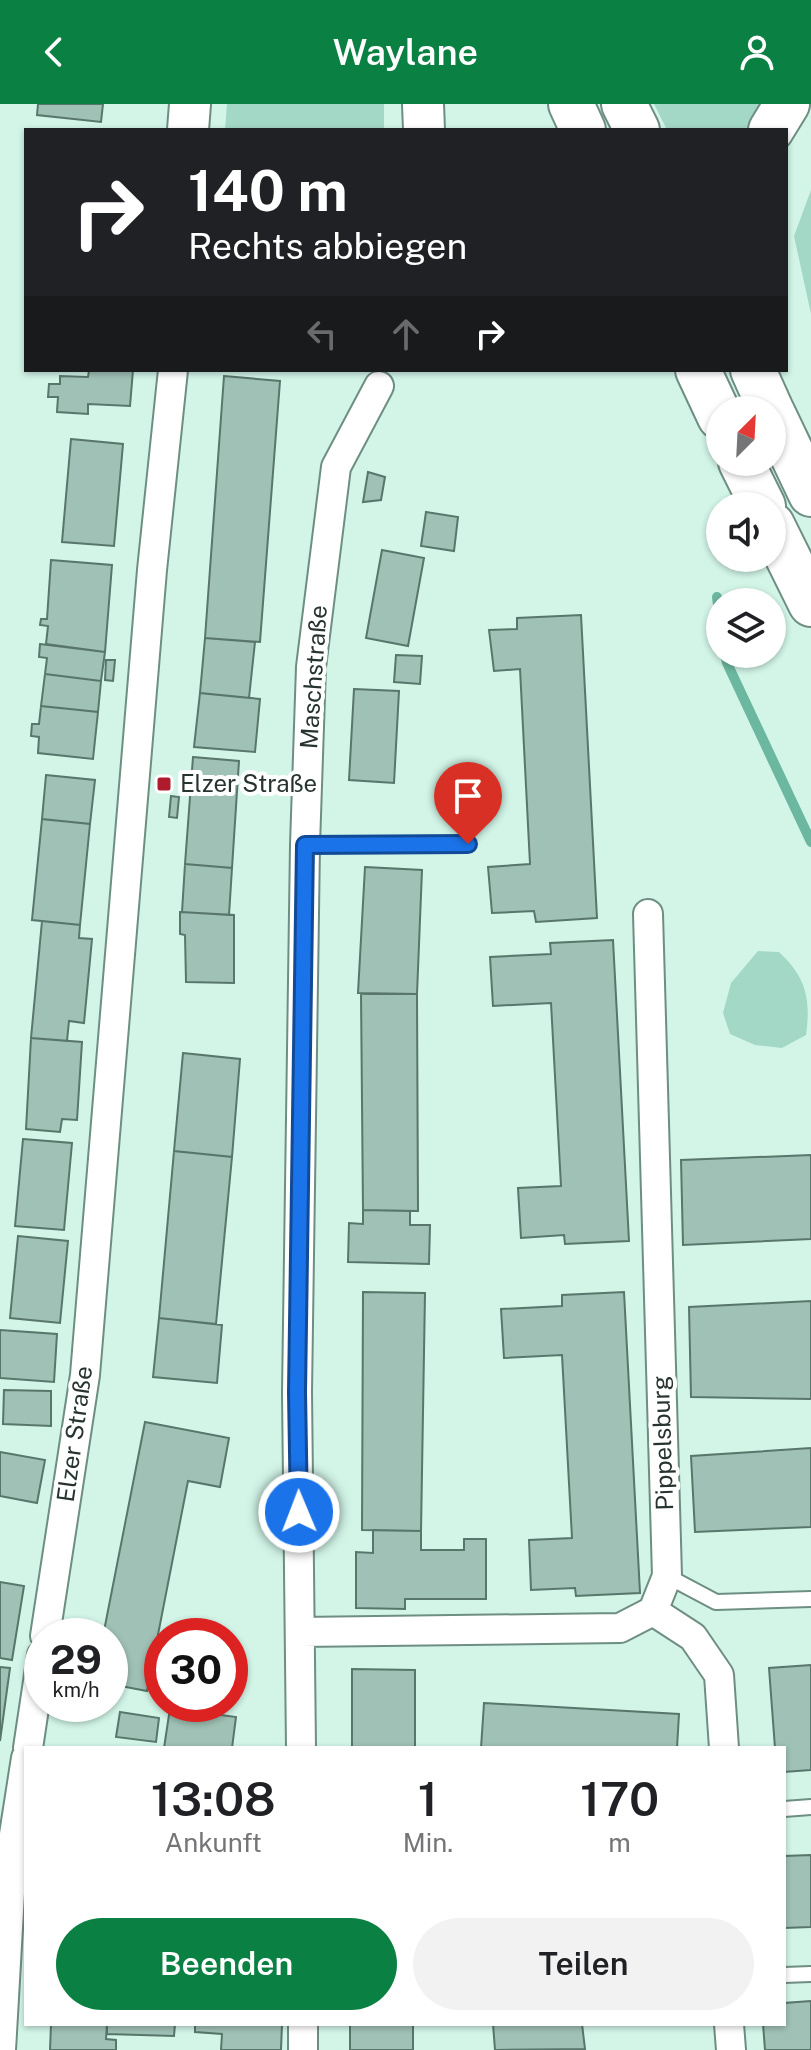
<!DOCTYPE html>
<html lang="de">
<head>
<meta charset="utf-8">
<style>
  :root { --surface:#fff; --page:#f2f2f2; --text:#202124; --muted:#757577; --accent:#0b8043 }
  body { margin:0; font-family:"Public Sans",sans-serif; background:var(--page); color:var(--text); height:100vh; display:flex; flex-direction:column; font-size:30px; white-space:nowrap }
  * { box-sizing:border-box; margin:0 }
  p { font-size:26px; color:var(--muted) }
  .icon { flex:none; width:44px; height:44px; fill:none; stroke:currentColor; stroke-width:2; stroke-linecap:round; stroke-linejoin:round }
  .map { position:relative; flex:1; overflow:hidden }
  .panel { position:absolute; left:24px; top:1642px; width:762px; height:280px; display:flex; flex-direction:column; background:var(--surface); border-radius:0px; box-shadow:0 2px 6px #0004 }
  .panel>* { flex:none }
  .hud { position:absolute; left:24px; top:24px; width:764px; height:244px; border-radius:0px; box-shadow:0 2px 6px #0004; background:#202124; color:#fff; overflow:hidden }
  .needle { width:52px; rotate:24deg }
  .buttons { position:absolute; left:706px; top:292px; display:grid; gap:16px }
  .buttons a { display:grid; place-items:center; width:80px; height:80px; border-radius:50%; background:var(--surface); box-shadow:0 2px 6px #0004; font-size:40px }
  .speed { position:absolute; left:24px; top:1514px; display:flex; gap:16px; font-size:40px; font-weight:700; text-align:center }
  .speed>* { display:grid; place-content:center; width:104px; height:104px; border-radius:50%; background:var(--surface); box-shadow:0 2px 6px #0004; line-height:1 }
  .speed small { font-size:20px; font-weight:400 }
  .speed .limit { border:12px solid #d22; background:#fff; color:#111 }
  .pin { position:absolute; display:grid; place-items:center; width:68px; height:68px; color:#fff; margin:-82px -34px; border-radius:50% 50% 50% 0; rotate:-45deg; box-shadow:0 0 8px #0007 }
  .pin .icon { rotate:45deg }
  .me { position:absolute; width:88px; margin:-44px; rotate:359deg; stroke-linejoin:round; filter:drop-shadow(0 0 6px #0008) }
  .turn { display:flex; align-items:center; gap:28px; height:168px; padding:0 32px; font-size:36px }
  .turn .icon { width:104px; height:104px; stroke-width:2.5 }
  .turn b { display:block; font-size:56px; line-height:68px }
  .lanes { display:flex; align-items:center; height:76px; padding:0 32px; background:#0003; justify-content:center; gap:40px; direction:ltr }
  .lanes .off { opacity:.35 }
  .eta { display:flex; justify-content:space-evenly; align-items:center; height:136px; text-align:center }
  .eta b { font-size:48px; font-weight:600; line-height:56px }
  .cta { display:flex; gap:16px; margin-top:auto; padding:16px 32px }
  .cta a { flex:1; height:92px; border-radius:48px; background:var(--accent); color:#fff; font-size:32px; font-weight:600; line-height:92px; text-align:center }
  .cta a+a { background:var(--page); color:var(--text) }
  header { display:flex; justify-content:space-between; align-items:center; height:104px; padding:0 32px; background:var(--accent); color:#fff; font-size:36px; font-weight:600 }
  .map>svg:first-child { display:block }
  .green { fill:#a4d8c6 }
  .lines { fill:none; stroke-linecap:round; stroke-linejoin:round }
  .stream { stroke:#6cb7a0; stroke-width:10 }
  .building { fill:#a0c1b5; stroke:#58766c; stroke-width:2 }
  .lane-casing { stroke:#6f8e83; stroke-width:18 }
  .street-casing { stroke:#6f8e83; stroke-width:32 }
  .secondary-casing { stroke:#6f8e83; stroke-width:44 }
  .highway-casing { stroke:#6f8e83; stroke-width:48 }
  .lane { stroke:#fff; stroke-width:14 }
  .street { stroke:#fff; stroke-width:28 }
  .secondary { stroke:#fff; stroke-width:40 }
  .highway { stroke:#fff; stroke-width:44 }
  .route-casing { stroke:#114b97; stroke-width:20 }
  .route { stroke:#1a73e8; stroke-width:14 }
  .poi-dot { fill:#ae1b2c; stroke:#fff; stroke-width:3 }
  .labels { text-anchor:middle; stroke-width:8; stroke-linejoin:round; paint-order:stroke }
  .street-label { font-size:24px; fill:#26332e; stroke:#fff }
  .poi-label { font-size:24px; fill:#26332e; stroke:#fff; text-anchor:start }
</style>
</head>
<body>
<header><svg class="icon" aria-label="back" viewBox="0 0 24 24"><path d="M15 5l-7 7 7 7"/></svg>Waylane<svg class="icon" aria-label="person" viewBox="0 0 24 24"><circle cx="12" cy="8" r="4"/><path d="M4 21q1-7 8-7t8 7"/></svg></header>
<div class="map">
<svg width="811" height="1946" viewBox="0 0 811 1946">
  <rect width="100%" height="100%" fill="#d2f5e8"/>
  <path class="green" d="M227,0H384V26H225Z
    M654,0H765L751,26H667Z
    M811,86V210L794,132Z
    M758,847L779,848C806,873 811,895 806,931L782,944L755,941L730,930L723,909L731,879Z"/>
  <g class="lines">
    <path class="stream" d="M717,493L720,515
      M725,550L727,559L811,738"/>
  </g>
  <path class="building" d="M38,0H103L101,18L37,11Z
    M89,266H133L130,302L88,300V310L57,308L58,293H48L49,280H60V272L88,273Z
    M224,272L280,277L260,538L205,534Z
    M71,335L123,340L114,442L62,438Z
    M368,368L385,373L381,396L363,398Z
    M426,408L458,413L454,447L421,442Z
    M382,446L424,454L408,542L366,534Z
    M51,456L112,461L105,548L46,540L48,522L40,521L41,515H47Z
    M581,511L597,814L536,818L534,807L492,809L488,763L530,760L520,565L494,567L489,526L517,525V514Z
    M205,534L255,538L249,594L200,589Z
    M40,540L105,548L101,577L45,570L47,554L39,553Z
    M396,551L422,552L420,580L394,578Z
    M106,556H115L113,577L105,576Z
    M45,570L101,577L98,608L41,602Z
    M354,585L399,587L394,679L349,676Z
    M200,589L260,595L255,648L194,643Z
    M41,602L98,608L93,655L38,649L39,633L31,632L32,620H39Z
    M193,653L239,657L232,764L185,760Z
    M46,671L95,676L90,720L42,715Z
    M171,692L179,693L177,714L169,713Z
    M42,715L90,720L80,821L32,816Z
    M185,760L232,764L229,811L182,808Z
    M365,763L422,766L417,890L358,889Z
    M180,808L234,811V879L186,878L185,831L180,830Z
    M42,817L80,821L79,834L92,835L84,919L69,917L67,937L31,934Z
    M613,836L629,1137L565,1140L564,1131L521,1134L518,1084L561,1082L551,899L493,902L490,853L551,850L550,839Z
    M361,890H417L418,1107L363,1106Z
    M31,934L82,938L77,1016L62,1015L60,1028L26,1025Z
    M183,949L240,955L232,1053L174,1047Z
    M23,1035L72,1039L64,1126L15,1122Z
    M174,1047L232,1053L216,1220L159,1214Z
    M811,1051V1135L683,1141L681,1056Z
    M363,1106L410,1107V1121H430L429,1160L348,1158L349,1119L363,1120Z
    M18,1132L68,1137L60,1219L10,1214Z
    M363,1188L425,1189L421,1427L362,1426Z
    M624,1188L640,1489L576,1492L575,1484L531,1486L529,1436L572,1434L562,1251L504,1254L501,1205L562,1202V1191Z
    M811,1197V1295L691,1293L689,1203Z
    M159,1214L222,1221L217,1279L153,1273Z
    M0,1226L57,1230L54,1278L0,1274Z
    M4,1286L51,1287V1322L3,1320Z
    M145,1318L229,1334L220,1383L188,1377L147,1587L110,1580V1532H103Z
    M811,1344V1423L695,1428L691,1352Z
    M0,1348L45,1356L37,1399L0,1392Z
    M373,1426L421,1427V1446H464V1435H486V1495H405V1505L356,1504V1448L373,1449Z
    M0,1478L24,1482L12,1556L0,1554Z
    M811,1561V1666L784,1668V1644H775L769,1564Z
    M0,1563L10,1564L0,1637Z
    M352,1565L415,1566V1644H352Z
    M484,1599L679,1610L677,1644H481Z
    M170,1604L236,1613L232,1644H164Z
    M120,1608L159,1614L156,1638L116,1633Z
    M811,1751V1823L784,1824V1752Z
    M811,1897V1946H765L763,1920H784V1899Z
    M51,1920H107L106,1935L116,1936V1946H50Z
    M107,1920H175L174,1932L107,1930Z
    M195,1920H282L281,1946H221L222,1930L195,1928Z
    M350,1920H413V1946H350Z
    M493,1920H582L585,1945L495,1946Z"/>
  <g class="lines">
    <defs>
      <path id="lane" d="M305,741L468,740
        M667,1472L716,1498L811,1495
        M784,1705L811,1703
        M784,1871L811,1870"/>
      <path id="street" d="M653,1507L693,1533L719,1571L724,1644
        M300,1528L620,1524L653,1507L667,1472L648,810
        M45,1532L85,1271L152,466L173,266
        M28,1644L42,1551
        M301,1644L297,1288L305,741L311,563L336,363L379,282
        M303,1920V1946
        M729,1920L731,1946
        M1,1946L13,1737L26,1654"/>
      <path id="secondary" d="M423,0L424,26
        M188,26L190,0"/>
      <path id="highway" d="M571,0L583,26
        M624,0L637,26
        M771,26L787,0
        M698,266L720,313
        M753,266L771,306
        M772,308L811,390
        M741,358L763,402
        M772,421L811,500"/>
    </defs>
    <use href="#lane" class="lane-casing"/>
    <use href="#street" class="street-casing"/>
    <use href="#secondary" class="secondary-casing"/>
    <use href="#highway" class="highway-casing"/>
    <use href="#lane" class="lane"/>
    <use href="#street" class="street"/>
    <use href="#secondary" class="secondary"/>
    <use href="#highway" class="highway"/>
  </g>
  <g class="lines">
    <defs>
      <path id="route" d="M299,1408L297,1288L305,741L468,740"/>
    </defs>
    <use href="#route" class="route-casing"/>
    <use href="#route" class="route"/>
  </g>
  <rect class="poi-dot" x="156" y="672" width="16" height="16" rx="4"/>
  <g class="labels">
    <g class="street-label">
      <text transform="translate(314 573) rotate(-86)" y="8">Maschstraße</text>
      <text transform="translate(75 1330) rotate(-82)" y="8">Elzer Straße</text>
      <text transform="translate(663 1339) rotate(-92)" y="8">Pippelsburg</text>
    </g>
    <g class="poi-label">
      <text x="180" y="688">Elzer Straße</text>
    </g>
  </g>
</svg>
<div class="buttons">
<a><svg class="needle" viewBox="-14 -14 28 28"><path d="M0-13l5 13h-10z" fill="#e53935"/><path d="M0 13l5-13h-10z" fill="#757577"/></svg></a>
<a><svg class="icon" aria-label="sound" viewBox="0 0 24 24"><path d="M4 9h4l5-4v14l-5-4H4zM17 9q2 3 0 6"/></svg></a>
<a><svg class="icon" aria-label="layers" viewBox="0 0 24 24"><path d="M12 4l9 5-9 5-9-5zM3 14l9 5 9-5"/></svg></a>
</div>
<div class="speed"><div>29<small>km/h</small></div><div class="limit">30</div></div>
<div class="pin" style="left:468px;top:740px;background:#d93025"><svg class="icon" aria-label="arrive" viewBox="0 0 24 24"><path d="M6 21V4h12l-3 4 3 4H6"/></svg></div>
<svg class="me" style="left:299px;top:1408px" viewBox="-20 -20 40 40"><circle r="17" fill="#1a73e8" stroke="#fff" stroke-width="3"/><path d="M0-11L8 9 0 5-8 9z" fill="#fff"/></svg>
<div class="hud">
<div class="turn"><svg class="icon" aria-label="right" viewBox="0 0 24 24"><path d="M7 20v-9h11M14 6l5 5-5 5"/></svg><div><b>140 m</b>Rechts abbiegen</div></div>
<div class="lanes"><svg class="icon off" aria-label="left" viewBox="0 0 24 24"><path d="M17 20v-9H6M10 6l-5 5 5 5"/></svg><svg class="icon off" aria-label="ahead" viewBox="0 0 24 24"><path d="M12 20V5M6 11l6-6 6 6"/></svg><svg class="icon" aria-label="right" viewBox="0 0 24 24"><path d="M7 20v-9h11M14 6l5 5-5 5"/></svg></div>
</div>
<section class="panel">
<div class="eta">
<div><b>13:08</b><p>Ankunft</p></div>
<div><b>1</b><p>Min.</p></div>
<div><b>170</b><p>m</p></div>
</div>
<div class="cta"><a>Beenden</a><a>Teilen</a></div>
</section>
</div>
</body>
</html>
